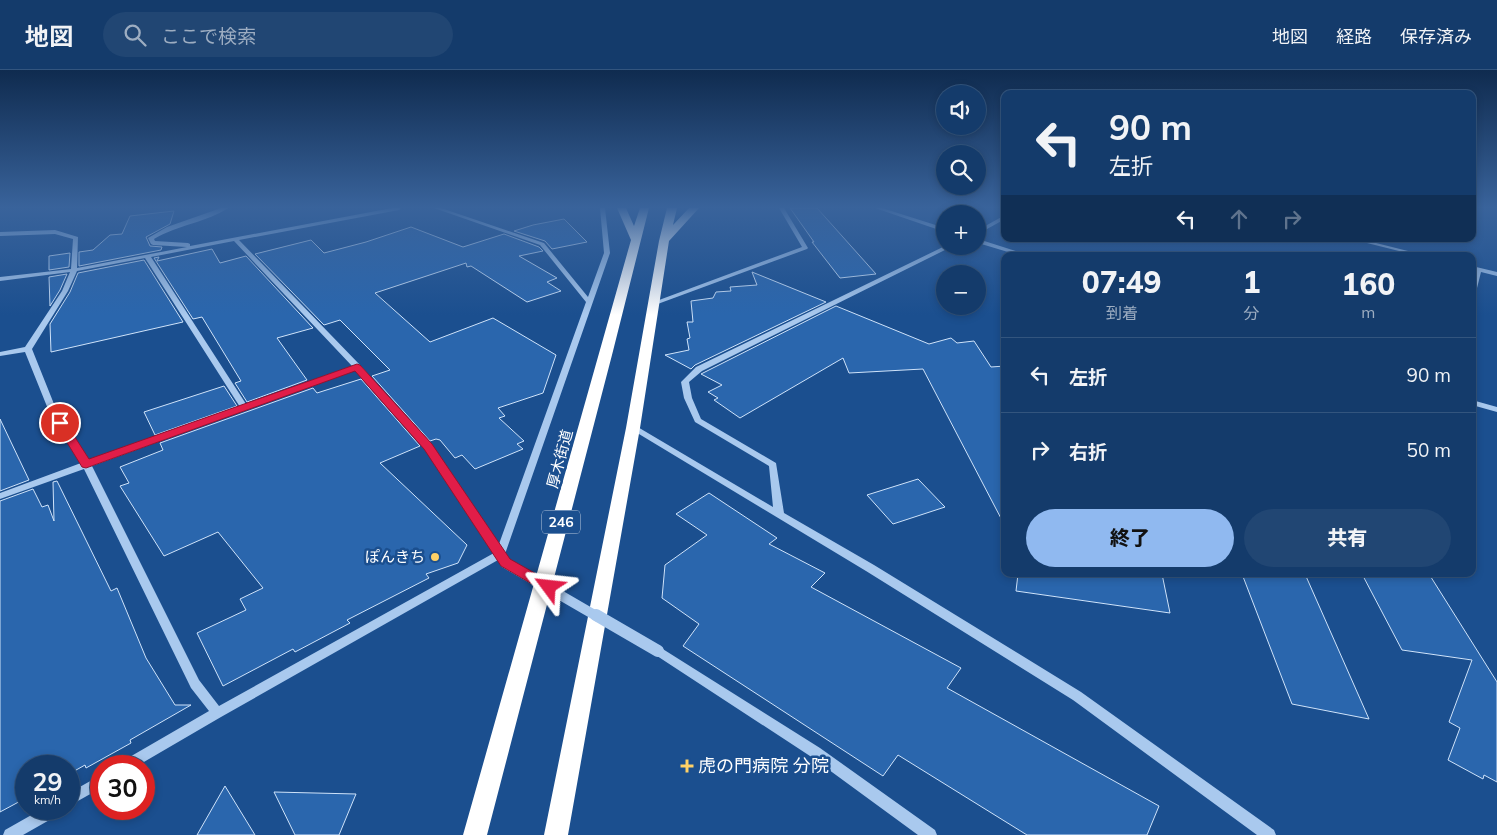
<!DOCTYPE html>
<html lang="ja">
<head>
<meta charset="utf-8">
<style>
  :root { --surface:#143b6b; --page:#214673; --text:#f1f3f6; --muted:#9dadc1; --line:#33557e; --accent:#90b9f0 }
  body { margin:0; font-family:Mulish,"Noto Sans JP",sans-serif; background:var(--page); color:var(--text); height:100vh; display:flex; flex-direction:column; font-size:19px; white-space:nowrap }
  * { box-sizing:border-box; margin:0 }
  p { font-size:16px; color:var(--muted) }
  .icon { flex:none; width:28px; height:28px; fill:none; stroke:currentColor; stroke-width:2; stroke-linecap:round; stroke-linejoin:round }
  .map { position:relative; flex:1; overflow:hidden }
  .side { position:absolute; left:1001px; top:182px; width:475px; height:325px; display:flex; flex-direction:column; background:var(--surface); border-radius:10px; box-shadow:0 2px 8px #0003,0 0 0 1px var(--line) }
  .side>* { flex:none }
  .guide { position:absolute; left:1001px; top:20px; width:475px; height:152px; border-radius:10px; box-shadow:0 2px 8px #0003,0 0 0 1px var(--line); background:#143b6b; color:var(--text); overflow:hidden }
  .tools { position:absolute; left:936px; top:15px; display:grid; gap:10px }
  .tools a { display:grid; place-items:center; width:50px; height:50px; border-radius:50%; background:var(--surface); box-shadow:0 2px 8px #0003,0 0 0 1px var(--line); font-size:25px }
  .speed { position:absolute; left:15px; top:685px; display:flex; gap:10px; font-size:25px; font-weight:700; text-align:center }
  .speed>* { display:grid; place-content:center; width:65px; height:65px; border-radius:50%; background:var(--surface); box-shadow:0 2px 8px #0003,0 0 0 1px var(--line); line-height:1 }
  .speed small { font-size:12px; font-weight:400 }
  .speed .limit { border:8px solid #d22; background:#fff; color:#111 }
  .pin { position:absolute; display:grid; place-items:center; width:42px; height:42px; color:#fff; margin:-21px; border:2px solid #fff; border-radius:50%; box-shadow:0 1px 5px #0007 }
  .me { position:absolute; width:55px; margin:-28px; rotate:300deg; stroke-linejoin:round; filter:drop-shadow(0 0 4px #0008) }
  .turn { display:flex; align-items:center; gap:18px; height:105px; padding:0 25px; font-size:22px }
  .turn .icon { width:65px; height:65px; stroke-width:2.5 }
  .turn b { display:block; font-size:35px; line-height:42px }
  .lanes { display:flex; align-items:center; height:48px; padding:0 25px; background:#0003; justify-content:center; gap:25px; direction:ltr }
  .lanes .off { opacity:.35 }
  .eta { display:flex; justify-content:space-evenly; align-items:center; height:85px; text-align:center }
  .eta b { font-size:30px; font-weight:800; line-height:35px }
  .cta { display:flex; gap:10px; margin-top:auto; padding:10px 25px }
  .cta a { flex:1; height:58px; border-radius:30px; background:var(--accent); color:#111; font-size:20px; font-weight:800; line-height:58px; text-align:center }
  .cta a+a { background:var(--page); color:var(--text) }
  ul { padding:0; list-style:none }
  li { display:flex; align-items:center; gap:15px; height:75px; padding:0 25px; border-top:1px solid var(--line) }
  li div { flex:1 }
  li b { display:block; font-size:19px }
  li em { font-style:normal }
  header { display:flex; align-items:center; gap:30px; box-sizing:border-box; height:70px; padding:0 25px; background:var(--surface); border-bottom:1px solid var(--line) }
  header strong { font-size:24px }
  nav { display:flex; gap:28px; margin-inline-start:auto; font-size:18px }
  .search { width:350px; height:45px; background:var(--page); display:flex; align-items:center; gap:12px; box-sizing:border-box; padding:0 18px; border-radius:28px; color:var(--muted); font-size:19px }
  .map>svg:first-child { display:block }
  .building { fill:#2a66ad; stroke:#cfe3fa }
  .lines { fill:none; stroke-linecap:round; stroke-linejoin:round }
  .minor { fill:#a9c9ee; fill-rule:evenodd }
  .highway { fill:#fff; fill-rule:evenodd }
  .minor-bridge-far1 { stroke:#a9c9ee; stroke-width:10 }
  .minor-bridge { stroke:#a9c9ee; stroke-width:12 }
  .route { fill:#e11d48; stroke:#92132f }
  .poi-dot { fill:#ffd166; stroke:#1b4f8f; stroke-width:2 }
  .labels { text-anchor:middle; stroke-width:5; stroke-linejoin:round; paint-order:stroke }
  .shield { fill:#1b4f8f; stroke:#bbcadd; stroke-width:1 }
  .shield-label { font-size:14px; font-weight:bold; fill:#fff }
  .street-label { font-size:15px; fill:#fff; stroke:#1b4f8f }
  .poi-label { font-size:15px; fill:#fff; stroke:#1b4f8f; text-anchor:end }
  .near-poi-label { font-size:18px; fill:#fff; stroke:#1b4f8f; text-anchor:start }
</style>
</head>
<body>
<header>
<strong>地図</strong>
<div class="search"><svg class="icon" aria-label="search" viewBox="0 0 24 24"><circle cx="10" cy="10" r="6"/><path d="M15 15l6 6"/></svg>ここで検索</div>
<nav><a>地図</a><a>経路</a><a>保存済み</a></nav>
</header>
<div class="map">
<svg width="1497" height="765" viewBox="0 0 1497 765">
  <rect width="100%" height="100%" fill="#1b4f8f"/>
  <path class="building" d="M790,138H817L876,204L840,208L812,172H814Z
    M174,141L170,154L146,167L150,176L162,177L161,180L79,196V182L93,180L110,165L122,164L130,146Z
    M564,149L587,172L552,179L545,171L514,161L533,155Z
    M411,157L463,177L504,164L539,177L543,181L519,186L557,208L547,212L561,221L527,232L471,196L467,197L466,193L375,223L430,272L493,248L556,285L543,323L498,338L505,346L499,348L524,371L517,374L523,379L475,399L462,385L455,388L440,370L436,369L430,371L372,306L390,300L340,250L324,255L255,184L311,170L324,183L366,172Z
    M212,179L220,193L246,186L313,258L277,268L307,310L247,332L235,313L241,311L202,247L193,249L154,188L159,187L157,191Z
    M70,183L69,197L49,200V186Z
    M144,190L183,252L51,282L50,254L70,222L78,203Z
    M752,202L826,232L695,295L691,299L665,285L689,280L687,269L690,268L687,252H693L691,231L713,228L716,222L731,221L730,217L757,215Z
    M67,204L60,220L50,236L49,207Z
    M836,236L929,274L951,268L957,273L974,271L991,297L1005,296V456L923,299L849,303L843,288L740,348L714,330L718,328L708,322L722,315L701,304L703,303Z
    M361,309L420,376L380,393L467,475L458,493L426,504L429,508L347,550L350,553L295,582L293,579L223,616L197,563L246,540L240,529L263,518L218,462L164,486L120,416L129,413L120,397L163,380L160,373L313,318L317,323Z
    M224,316L237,336L155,365L144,342Z
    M0,349L29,410L0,421Z
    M918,409L945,437L893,454L867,425Z
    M57,411L111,521L117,518L146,588L175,635H191L130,670L131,673L86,698L85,695L69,704V696H26V728L0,742V431L33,419L42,437L48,435L54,451L53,412Z
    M709,423L777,468L769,474L825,503L811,517L961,598L947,618L1159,736L1147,765H1027L898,685L883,706L683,576L699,554L662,528L665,495L707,465L676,444Z
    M1018,504H1162L1170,543L1016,521Z
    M1242,504H1305L1369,649L1292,634Z
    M1362,504H1429L1497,612V712L1484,705L1483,709L1448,690L1460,658L1449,652L1472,590L1402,580Z
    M225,716L255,765H197Z
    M274,722L356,724L339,765H295Z"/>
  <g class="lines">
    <path class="minor" d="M221,138H228C208,152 177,155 154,169L155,171L188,173L190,174V176L392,138H401L399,140L239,170L360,295L431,375L499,474L586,232L540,175L434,138H441L544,173L588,227L604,183L600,138H605L610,183L505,484L507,487L506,490H498L221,647L137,696H120L121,692L209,641L191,618L84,399L0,429V423L81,393L48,339L25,282L0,286V282L25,277L62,221L70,202L0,211V207L71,199L73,169L55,164L0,166V162L55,160L78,167L77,198L187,177L153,175L151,174L148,168L167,157ZM234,171L352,296L246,334L151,187ZM145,188L240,337L89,391L56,339L32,279L68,221L77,201ZM356,300L425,379L494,483L219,636L199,610L92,396Z
      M779,138H784L808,178L807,179L655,235H651V233L802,177Z
      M875,138H882L945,158V162Z
      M1005,145V149L978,164V160Z
      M978,169L1028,185L1029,186H1021L978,173Z
      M1351,169H1360L1428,186H1419Z
      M945,176H953L702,301L689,312L692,328L701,349L776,393L784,443L874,495L1081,622L1274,760L1276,765H1257L1073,630L866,501L629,358L630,356H636L773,437L769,396L695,352L684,328L681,312L696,297Z
      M1472,196L1497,202V206L1481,202L1475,226L1472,228V210L1475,201L1472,200Z
      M1472,330L1497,337V342L1472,335Z
      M658,576L820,678L935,760L937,765H918L810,686L654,584L652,581L654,578Z
      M101,705V718L69,736V723Z
      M42,739H62L60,744L23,765H3L5,760Z"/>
    <path class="highway" d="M617,138H626L634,156L640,138H649L612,285L487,765H463L631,170Z
      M667,138H677L673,155L689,138H699L669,171L640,358L568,765H544L626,358L659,171Z"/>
    <path class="minor-bridge-far1" d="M505,493L598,547"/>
    <path class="minor-bridge" d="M596,545L658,581"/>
  </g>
  <linearGradient id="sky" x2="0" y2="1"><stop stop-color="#0f2b4f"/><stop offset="0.56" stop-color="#39639b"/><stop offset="1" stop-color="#39639b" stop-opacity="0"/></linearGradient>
  <rect width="1497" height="245" fill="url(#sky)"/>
  <path class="route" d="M357,294L360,295L432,374L510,489L554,514L556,517L554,521H544L501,496L424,379L355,301L86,398L82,397L55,353L57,350H64L89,389Z"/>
  <g class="poi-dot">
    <circle cx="435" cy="487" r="5"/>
    <path d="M684.5 688.5h5v5h5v5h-5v5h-5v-5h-5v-5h5z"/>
  </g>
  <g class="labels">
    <rect class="shield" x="542" y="440.5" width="38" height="23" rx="4"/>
    <g class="shield-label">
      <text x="561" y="457">246</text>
    </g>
    <g class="street-label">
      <text transform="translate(560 389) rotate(-75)" y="5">厚木街道</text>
    </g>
    <g class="poi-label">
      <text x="425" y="492">ぽんきち</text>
    </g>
    <g class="near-poi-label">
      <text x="698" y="702">虎の門病院 分院</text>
    </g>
  </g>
</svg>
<div class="tools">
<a><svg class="icon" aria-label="sound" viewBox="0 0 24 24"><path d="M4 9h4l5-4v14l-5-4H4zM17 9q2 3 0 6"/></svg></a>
<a><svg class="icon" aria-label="search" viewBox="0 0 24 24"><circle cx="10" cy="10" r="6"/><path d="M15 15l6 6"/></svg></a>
<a>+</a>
<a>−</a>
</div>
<div class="speed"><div>29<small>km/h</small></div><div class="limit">30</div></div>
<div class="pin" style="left:60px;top:353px;background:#d93025"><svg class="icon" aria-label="arrive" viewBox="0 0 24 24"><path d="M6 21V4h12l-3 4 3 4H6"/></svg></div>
<svg class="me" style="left:549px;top:517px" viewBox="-20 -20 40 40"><path d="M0-17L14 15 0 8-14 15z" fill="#e11d48" stroke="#fff" stroke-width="4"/></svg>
<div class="guide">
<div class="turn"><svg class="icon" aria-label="left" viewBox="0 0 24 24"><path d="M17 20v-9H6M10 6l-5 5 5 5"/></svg><div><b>90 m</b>左折</div></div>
<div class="lanes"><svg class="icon" aria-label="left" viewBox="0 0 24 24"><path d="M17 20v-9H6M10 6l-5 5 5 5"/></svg><svg class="icon off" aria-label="ahead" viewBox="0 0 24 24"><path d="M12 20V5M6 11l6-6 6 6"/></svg><svg class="icon off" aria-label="right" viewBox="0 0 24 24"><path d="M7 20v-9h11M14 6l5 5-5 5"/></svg></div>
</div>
<section class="side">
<div class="eta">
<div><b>07:49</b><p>到着</p></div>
<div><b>1</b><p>分</p></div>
<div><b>160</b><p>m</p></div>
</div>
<ul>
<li><svg class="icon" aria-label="left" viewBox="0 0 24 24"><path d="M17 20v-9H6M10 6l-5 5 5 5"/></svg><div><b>左折</b></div><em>90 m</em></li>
<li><svg class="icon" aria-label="right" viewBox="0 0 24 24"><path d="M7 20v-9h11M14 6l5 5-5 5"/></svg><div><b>右折</b></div><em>50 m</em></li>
</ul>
<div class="cta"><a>終了</a><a>共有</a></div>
</section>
</div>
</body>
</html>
